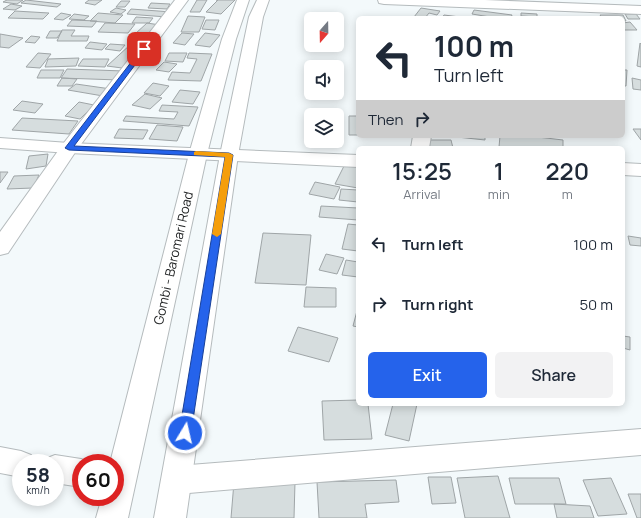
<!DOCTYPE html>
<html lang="en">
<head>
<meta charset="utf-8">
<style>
  :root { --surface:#fff; --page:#f2f2f3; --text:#1f2937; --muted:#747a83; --accent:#2563eb }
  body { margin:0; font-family:Manrope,sans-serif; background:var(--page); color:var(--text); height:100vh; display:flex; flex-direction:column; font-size:15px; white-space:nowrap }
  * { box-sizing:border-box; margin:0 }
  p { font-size:13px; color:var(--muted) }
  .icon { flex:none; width:22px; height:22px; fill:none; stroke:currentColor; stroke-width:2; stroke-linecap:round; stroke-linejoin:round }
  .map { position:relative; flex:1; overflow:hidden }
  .drawer { position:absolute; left:356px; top:146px; width:269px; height:260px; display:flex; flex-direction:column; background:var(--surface); border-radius:6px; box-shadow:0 2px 10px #0003 }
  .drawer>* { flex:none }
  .top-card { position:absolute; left:356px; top:16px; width:269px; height:122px; border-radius:6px; box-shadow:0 2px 10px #0003; background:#fff; color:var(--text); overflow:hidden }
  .needle { width:26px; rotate:200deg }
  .controls { position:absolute; left:304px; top:12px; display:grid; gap:8px }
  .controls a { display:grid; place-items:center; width:40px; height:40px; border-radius:6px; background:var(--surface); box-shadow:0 2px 10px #0003; font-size:20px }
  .speed { position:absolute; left:12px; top:454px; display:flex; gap:8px; font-size:20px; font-weight:700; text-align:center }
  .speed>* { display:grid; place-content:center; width:52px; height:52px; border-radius:50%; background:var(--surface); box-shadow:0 2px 10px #0003; line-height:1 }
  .speed small { font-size:10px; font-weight:400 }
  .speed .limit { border:6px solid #d22; background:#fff; color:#111 }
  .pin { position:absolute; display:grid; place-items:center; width:34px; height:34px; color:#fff; margin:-17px; border-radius:8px; box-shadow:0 2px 6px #0006 }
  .me { position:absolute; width:44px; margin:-22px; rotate:9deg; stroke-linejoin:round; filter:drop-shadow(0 0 3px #0008) }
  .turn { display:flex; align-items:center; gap:14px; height:84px; padding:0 12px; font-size:18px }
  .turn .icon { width:52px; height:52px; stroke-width:2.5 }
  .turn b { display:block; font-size:28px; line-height:34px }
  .then { display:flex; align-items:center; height:38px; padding:0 12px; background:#0003; gap:8px; font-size:15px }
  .eta { display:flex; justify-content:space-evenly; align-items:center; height:68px; text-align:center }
  .eta b { font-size:24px; font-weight:600; line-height:28px }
  .action { display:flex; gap:8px; margin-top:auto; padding:8px 12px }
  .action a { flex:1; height:46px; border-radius:6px; background:var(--accent); color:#fff; font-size:16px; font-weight:600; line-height:46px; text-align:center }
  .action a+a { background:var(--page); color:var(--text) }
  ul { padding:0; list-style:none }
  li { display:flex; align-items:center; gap:12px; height:60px; padding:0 12px }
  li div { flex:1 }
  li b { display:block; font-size:15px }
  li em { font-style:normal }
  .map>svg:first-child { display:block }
  .building { fill:#d6ddde; stroke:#9fa5a7 }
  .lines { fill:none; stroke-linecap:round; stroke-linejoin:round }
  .street-casing { stroke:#b5bbbd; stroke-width:2 }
  .secondary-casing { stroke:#b5bbbd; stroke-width:2 }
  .primary-casing { stroke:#b5bbbd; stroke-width:2 }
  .street { fill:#fff; fill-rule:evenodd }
  .secondary { fill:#fff; fill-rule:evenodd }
  .primary { fill:#fff; fill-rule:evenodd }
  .route { fill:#2563eb; stroke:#184099 }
  .slow { fill:#f59e0b }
  .labels { text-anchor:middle; stroke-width:3; stroke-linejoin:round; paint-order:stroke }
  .street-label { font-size:13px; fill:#222425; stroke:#fff }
</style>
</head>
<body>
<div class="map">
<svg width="641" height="518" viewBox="0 0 641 518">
  <rect width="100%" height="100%" fill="#f3f9fb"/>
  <path class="building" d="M7,0H23L17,4L3,2Z
    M26,0L61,4L57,7L21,3Z
    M89,0H102L95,5L85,3Z
    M197,0H207L200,12H190Z
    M216,0H235L221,14L206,12L218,0Z
    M121,1H130L125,7H116Z
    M151,3L170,4L167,9L148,8Z
    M11,4L22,6L15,10L3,9Z
    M116,8L126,10L121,14L110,12Z
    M421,8L440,11L437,15L429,13L425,18L414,17Z
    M131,9L172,12L167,17L127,14Z
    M474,10L512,15L511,18H496L472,14Z
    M15,11L49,13L43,19L8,18Z
    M61,13L71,15L63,20L54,19Z
    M98,13L123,15L115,23L90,21Z
    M521,13L537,14V17L521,16Z
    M74,14L89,16L84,20L69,19Z
    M625,14H636L640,19H628Z
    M444,15L468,18H442Z
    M600,15H623L626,21H623V18H602Z
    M188,16L205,17L199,32H181Z
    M136,17L153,18L149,23H132Z
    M72,20L97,21L92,27L67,26Z
    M206,20H219L215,30L202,29Z
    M630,22L637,30H623V23Z
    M105,23L135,24L128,33L98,32Z
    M147,23L160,25L148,36L135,34Z
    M62,30H75L71,36H89L87,41H57Z
    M50,31H62L57,38H46Z
    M182,33L194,34L185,45L173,43Z
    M205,33L220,35L210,47L195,45Z
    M0,34L23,38L9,48L0,47Z
    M31,36L40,37L35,43L25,42Z
    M90,42L107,44L102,50L85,48Z
    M640,43L641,44V67L637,66Z
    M110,44L125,45L120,51L105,49Z
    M131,44L145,46L122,68L107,66Z
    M38,53L51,54L40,68L26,67Z
    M169,53H187L183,62L165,61Z
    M189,53L212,54L201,81L168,80L172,72L190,73L197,59L187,58Z
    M79,58L76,66L45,67L48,59Z
    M83,59H109L105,67L78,66Z
    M164,62L177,64L169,72L156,70Z
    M67,69L124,71L119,80L61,78Z
    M41,70H64L60,78H37Z
    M623,70H627L626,86H623Z
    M62,78L77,79L72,86H57Z
    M632,78L641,80V90L633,89Z
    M153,83L169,86L160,96L144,93Z
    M76,84L111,89L103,96L68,90Z
    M180,90L200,92L193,104L172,102Z
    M145,94L162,98L150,109L132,105Z
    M22,101L43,104L35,113L13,110Z
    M79,102L94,105L80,119L65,116Z
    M162,105L198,107L189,126L123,121L126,116L174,119L178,112L159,111Z
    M349,116H358V135H349Z
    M22,118L78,121L69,134L12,130Z
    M157,125L183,127L177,141L149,139Z
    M119,129L148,130L143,139L114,138Z
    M633,129H641V140Z
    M457,136H485V140L457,137Z
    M500,136H529L563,140V148L499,147Z
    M428,140H451L453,148H430Z
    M48,154L46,166L26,169L29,156Z
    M346,162L358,164V188L335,184Z
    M0,172H8L0,183Z
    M39,175L33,188L7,189L14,176Z
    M315,182L340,187L334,199L309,194Z
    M341,189L358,190V202L339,200Z
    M321,206L358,208V220L319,217Z
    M348,224L358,225V251L342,249Z
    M263,233L311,235L306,285L255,283Z
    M628,236L641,238V246L630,245Z
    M326,254L344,258L337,274L319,270Z
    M346,260L358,262V277L342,275Z
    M306,287L336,288V307H304Z
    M358,307V327L353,326Z
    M298,327L338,338L329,362L288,351Z
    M623,336L630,337V350L623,348Z
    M358,400V404H368L372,439L324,440L322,401Z
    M393,404H417L409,441L385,435Z
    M498,476L510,518H465L457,478Z
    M428,477H451L456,503L432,504Z
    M509,478H559L566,504H515Z
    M611,478L627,514L598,516L583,480Z
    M396,480L399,502L365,504L367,518H319L317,482Z
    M234,482H295L294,518H231Z
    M628,494H641V518H637Z
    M554,504L590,506L594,518H557Z"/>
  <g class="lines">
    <defs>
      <path id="street" d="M175,0H188L76,151L8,253L0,255V232L63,144Z
        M378,0H485L641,6V14L384,4L379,3Z
        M413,136H431L429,148H411Z
        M641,429V455L177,494L166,490L162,480L166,470L177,466Z
        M0,447L21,451L31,455L35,463H21V477L0,473Z
        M55,455L81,459L91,463H81V487L55,483V463H43L45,459Z"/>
      <path id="secondary" d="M0,138L69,143L358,155V167L69,153L0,148Z
        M623,163L641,164V176L623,175Z"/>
      <path id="primary" d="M237,0H249L236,39L207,154L128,518H96L102,497H115V463H110L189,154L222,39Z
        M257,0H269L263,17L238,155L186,518H154L220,155L249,17Z"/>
    </defs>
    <use href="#street" class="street-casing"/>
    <use href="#secondary" class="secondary-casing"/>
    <use href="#primary" class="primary-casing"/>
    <use href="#street" class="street"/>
    <use href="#secondary" class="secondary"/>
    <use href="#primary" class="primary"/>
  </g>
  <path class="route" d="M142,48L147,49L74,146L229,153L233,155L191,433L189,437L185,438L181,437L179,433L225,157L69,150L65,148Z"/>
  <path class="slow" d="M196,151L229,153L233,155L221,234L217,237L212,234L225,157L194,155V152Z"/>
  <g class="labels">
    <g class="street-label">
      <text transform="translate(173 258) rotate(-77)" y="5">Gombi - Baromari Road</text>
    </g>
  </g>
</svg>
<div class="controls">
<a><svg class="needle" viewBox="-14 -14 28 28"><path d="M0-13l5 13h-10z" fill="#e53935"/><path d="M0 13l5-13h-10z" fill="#747a83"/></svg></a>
<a><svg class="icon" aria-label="sound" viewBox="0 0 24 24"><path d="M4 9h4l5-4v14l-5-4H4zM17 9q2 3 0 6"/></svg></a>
<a><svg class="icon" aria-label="layers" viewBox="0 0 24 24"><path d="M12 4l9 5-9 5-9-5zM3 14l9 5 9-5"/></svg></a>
</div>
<div class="speed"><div>58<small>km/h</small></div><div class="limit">60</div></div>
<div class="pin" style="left:144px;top:49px;background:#d93025"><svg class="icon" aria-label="arrive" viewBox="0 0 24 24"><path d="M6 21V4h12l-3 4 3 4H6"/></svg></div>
<svg class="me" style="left:185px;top:433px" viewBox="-20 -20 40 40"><circle r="17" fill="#2563eb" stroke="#fff" stroke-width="3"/><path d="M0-11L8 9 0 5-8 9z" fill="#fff"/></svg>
<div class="top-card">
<div class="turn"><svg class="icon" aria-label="left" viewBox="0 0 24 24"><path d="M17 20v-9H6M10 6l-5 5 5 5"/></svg><div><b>100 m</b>Turn left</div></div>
<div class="then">Then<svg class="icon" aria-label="right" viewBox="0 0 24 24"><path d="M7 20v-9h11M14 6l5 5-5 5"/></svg></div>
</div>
<section class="drawer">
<div class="eta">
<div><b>15:25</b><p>Arrival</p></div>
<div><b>1</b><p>min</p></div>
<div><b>220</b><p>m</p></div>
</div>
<ul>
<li><svg class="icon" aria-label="left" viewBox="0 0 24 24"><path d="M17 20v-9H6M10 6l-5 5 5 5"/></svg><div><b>Turn left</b></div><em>100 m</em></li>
<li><svg class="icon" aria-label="right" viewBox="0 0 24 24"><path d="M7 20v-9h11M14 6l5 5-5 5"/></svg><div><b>Turn right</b></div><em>50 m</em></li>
</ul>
<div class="action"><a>Exit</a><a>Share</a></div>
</section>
</div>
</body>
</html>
